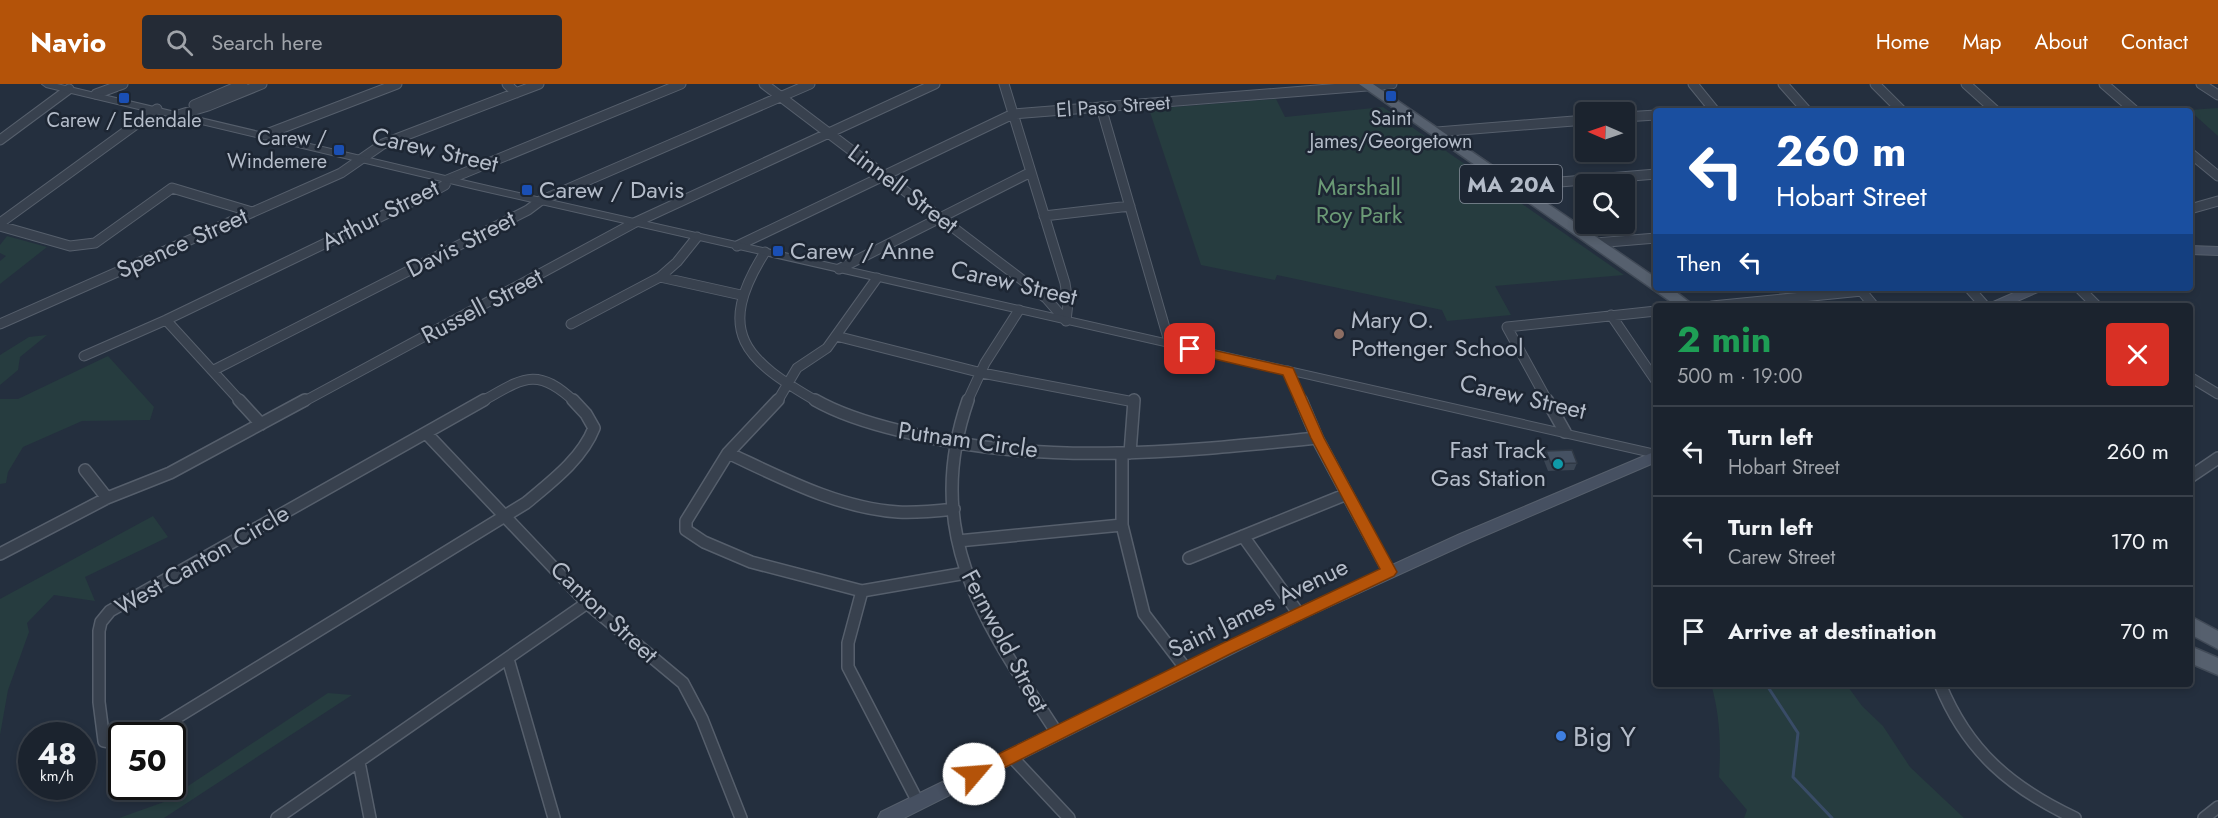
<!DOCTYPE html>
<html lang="en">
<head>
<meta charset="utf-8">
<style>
  :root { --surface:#1b232e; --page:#242b36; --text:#f1f3f6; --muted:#a0a4aa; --line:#39404a; --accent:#b45309 }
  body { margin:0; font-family:Jost,sans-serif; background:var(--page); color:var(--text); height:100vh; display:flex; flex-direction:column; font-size:22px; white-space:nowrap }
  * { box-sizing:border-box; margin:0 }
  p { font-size:20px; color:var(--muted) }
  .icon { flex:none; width:33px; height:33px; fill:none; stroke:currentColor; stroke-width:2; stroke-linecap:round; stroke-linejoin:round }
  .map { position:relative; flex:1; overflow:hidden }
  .sheet { position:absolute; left:1653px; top:219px; width:540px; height:384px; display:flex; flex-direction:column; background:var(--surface); border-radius:6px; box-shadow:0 3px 9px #0003,0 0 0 2px var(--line) }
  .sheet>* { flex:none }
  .hud { position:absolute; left:1653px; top:24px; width:540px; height:183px; border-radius:6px; box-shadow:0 3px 9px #0003,0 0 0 2px var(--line); background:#1a4fa0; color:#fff; overflow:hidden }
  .needle { width:39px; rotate:272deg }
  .buttons { position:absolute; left:1575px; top:18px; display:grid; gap:12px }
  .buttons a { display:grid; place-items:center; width:60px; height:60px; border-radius:6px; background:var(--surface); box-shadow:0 3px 9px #0003,0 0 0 2px var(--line); font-size:30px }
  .speed { position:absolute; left:18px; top:638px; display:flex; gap:12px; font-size:30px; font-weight:700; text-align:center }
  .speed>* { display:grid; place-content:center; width:78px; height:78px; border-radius:50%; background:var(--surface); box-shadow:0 3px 9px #0003,0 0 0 2px var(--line); line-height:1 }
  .speed small { font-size:15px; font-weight:400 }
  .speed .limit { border:3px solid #111; border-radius:9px; background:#fff; color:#111 }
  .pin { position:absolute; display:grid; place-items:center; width:51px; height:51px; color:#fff; margin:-26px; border-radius:12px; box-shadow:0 3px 9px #0006 }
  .me { position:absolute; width:66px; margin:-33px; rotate:63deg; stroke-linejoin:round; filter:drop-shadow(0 0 4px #0008) }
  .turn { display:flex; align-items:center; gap:21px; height:126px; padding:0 24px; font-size:27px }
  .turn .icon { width:78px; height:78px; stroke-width:2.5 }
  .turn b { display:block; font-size:42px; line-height:51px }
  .then { display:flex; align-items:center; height:57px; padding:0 24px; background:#0003; gap:12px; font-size:22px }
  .round { display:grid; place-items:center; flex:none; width:63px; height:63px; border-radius:6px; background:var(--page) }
  .headline { display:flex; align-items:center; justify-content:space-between; height:102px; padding:0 24px }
  h1 { font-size:36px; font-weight:700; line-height:45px; color:#1e9e55 }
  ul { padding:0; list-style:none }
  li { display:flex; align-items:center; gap:18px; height:90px; padding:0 24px; border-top:2px solid var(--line) }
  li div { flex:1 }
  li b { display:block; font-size:22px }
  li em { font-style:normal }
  header { display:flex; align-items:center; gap:36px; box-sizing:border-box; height:84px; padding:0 30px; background:var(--accent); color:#fff }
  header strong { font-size:28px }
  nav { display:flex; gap:33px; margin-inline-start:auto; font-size:21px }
  .search { width:420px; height:54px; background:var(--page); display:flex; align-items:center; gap:15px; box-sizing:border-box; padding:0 21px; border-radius:6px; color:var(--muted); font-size:22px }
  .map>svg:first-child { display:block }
  .green { fill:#263c3f }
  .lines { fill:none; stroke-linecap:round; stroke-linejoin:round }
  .stream { stroke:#394c67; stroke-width:3 }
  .minor-far1-casing { stroke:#565f6c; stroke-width:11 }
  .minor-casing { stroke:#565f6c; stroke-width:14 }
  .tertiary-casing { stroke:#565f6c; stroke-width:2 }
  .secondary-casing { stroke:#565f6c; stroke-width:2 }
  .primary-casing { stroke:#414a57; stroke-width:3 }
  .minor-far1 { stroke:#38414e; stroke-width:9 }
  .minor { stroke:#38414e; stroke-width:11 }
  .tertiary { fill:#38414e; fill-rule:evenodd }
  .secondary { fill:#465061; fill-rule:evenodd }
  .primary { fill:#56606e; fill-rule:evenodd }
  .wall { fill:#3b4654 }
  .building { fill:#455162; stroke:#303945; stroke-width:1.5 }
  .route { fill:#b45309; stroke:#753606; stroke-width:1.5 }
  .transit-dot { fill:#1a4fb4; stroke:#1d2633; stroke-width:2 }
  .education-dot { fill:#8d6e63; stroke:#1d2633; stroke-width:2 }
  .culture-dot { fill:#0f9aa8; stroke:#1d2633; stroke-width:2 }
  .shop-dot { fill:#3f7fe0; stroke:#1d2633; stroke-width:2 }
  .labels { text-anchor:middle; stroke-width:5; stroke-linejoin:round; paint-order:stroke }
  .far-street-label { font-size:20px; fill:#b4bcc9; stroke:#1d2633 }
  .far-poi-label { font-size:20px; fill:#b4bcc9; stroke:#1d2633 }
  .shield { fill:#1d2633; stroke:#878f9c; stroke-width:1.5 }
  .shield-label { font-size:22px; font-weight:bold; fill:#b4bcc9 }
  .street-label { font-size:24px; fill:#b4bcc9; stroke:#1d2633 }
  .park-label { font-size:24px; fill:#6b9a76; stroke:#1d2633 }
  .poi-label { font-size:24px; fill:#b4bcc9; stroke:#1d2633; text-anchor:start }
  .near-poi-label { font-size:28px; fill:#b4bcc9; stroke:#1d2633; text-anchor:start }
</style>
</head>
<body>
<header>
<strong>Navio</strong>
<div class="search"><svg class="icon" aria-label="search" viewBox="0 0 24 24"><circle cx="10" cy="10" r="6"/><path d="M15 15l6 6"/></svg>Search here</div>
<nav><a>Home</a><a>Map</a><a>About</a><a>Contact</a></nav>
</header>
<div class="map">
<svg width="2218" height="734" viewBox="0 0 2218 734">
  <rect width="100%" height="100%" fill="#242f3e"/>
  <path class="green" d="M1276,15L1285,33L1383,23L1624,191L1495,202L1511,231L1447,237L1442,226L1277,191L1275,196L1201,181L1149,25Z
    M2218,24V52L2189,26Z
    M7,152L47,163L0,200V177L6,172L0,169V161Z
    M47,251L20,273L18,286L0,301V271L29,253Z
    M108,272L154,323L150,336L82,337L23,363L8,388L6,399L0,400V315H18Z
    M153,432L168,453L85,493L95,517L54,511L27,539L29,548L8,606L0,651V515Z
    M1711,600H1846L1862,622L1883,642L1910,683L1964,734H1744L1747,726L1719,693C1721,661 1720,631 1711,600Z
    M328,609L352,611L164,734H119L164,718Z"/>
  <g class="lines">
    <path class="stream" d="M1766,600L1798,649L1793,693L1832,734"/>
    <defs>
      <path id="minor-far1" d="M507,0L516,9
        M764,0L1046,214L1066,237
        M1004,0L1065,199L1068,219L1066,237
        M1693,0L1715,27
        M1783,0L1807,27
        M1875,0L1902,27
        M1966,0L1996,27
        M2104,0L2135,27
        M2201,0L2218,11
        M96,10L123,0
        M194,21L243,0
        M1101,23L1170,261
        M178,31L208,22L262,0
        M1624,33L1656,31
        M1437,48L1586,36
        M264,51L397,0
        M0,56L69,5
        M2190,69L2218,92
        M1513,102L1656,90
        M2190,125L2218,117
        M1044,132L1130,122
        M0,139L157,25
        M0,142L70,162L95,159L172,104L252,128
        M1596,159L1656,154
        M737,162L1013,30L1392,0
        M765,168C714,249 745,276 818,318
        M839,185L1031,88
        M660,193L741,211
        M1859,204L1874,222
        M1969,204L1985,222
        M2079,204L2097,222
        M1712,222L1862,207
        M1611,231L1656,297
        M166,236L241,318
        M0,240L341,89L383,60L539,0
        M571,240L660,193L677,178L697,153
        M836,252L982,289L1134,318
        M84,272L166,236L436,106L445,101L447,96L681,0
        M214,286L528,126L540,117L810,0
        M1288,287L1301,318
        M2190,293L2218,310
        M303,318L634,139L935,0
        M481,318C522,295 536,281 575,318
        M777,318L797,284L827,264L877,194
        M967,318L985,279L1019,226
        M1548,318L1507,243L1656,227"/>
      <path id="minor" d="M239,316L261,340
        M778,316L728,369L686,437V446L704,458L751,478L862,507L966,489
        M815,316C841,331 872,340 901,347C1037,383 1179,368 1317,354
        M968,316C921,452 986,540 1057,649
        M1301,316L1317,354L1389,488
        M1547,316L1565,348
        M426,349L587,519L683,599L702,635L741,734
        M728,369C782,394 838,424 898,428C917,429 936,427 954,425
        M1122,369V441L1144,530L1186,585
        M1130,369L1134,316
        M85,386L107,414
        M2190,393L2218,374
        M1243,452L1299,530
        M958,457L1122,441
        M0,470L107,414L170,389L305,316
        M1189,474L1347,410
        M862,507L848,559V583L918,718
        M508,575L554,734
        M1940,600C1967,667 2011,704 2075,734
        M148,651L526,419C551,398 582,375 594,344L586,330L573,316
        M122,660L104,657L99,618V547L101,538L110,527L484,316
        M1011,672L1069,734
        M359,678L370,734
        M277,734L587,519
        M2204,734L2218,723"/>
      <path id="tertiary" d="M42,0H57L475,99L1656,366V374L475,105L46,3Z"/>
      <path id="secondary" d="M2190,162L2218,163V171L2190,170Z
        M2025,204H2042L2040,207L2006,222H1989L1991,219Z
        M1656,367V378L1470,458L1304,534L904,734H878L881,728L1294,526L1460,450Z"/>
      <path id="primary" d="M1359,0H1373L1656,194V204H1671L1694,222H1677Z
        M2190,532L2218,547V565L2190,550Z
        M2190,562L2218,574V591L2190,579Z"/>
    </defs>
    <use href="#minor-far1" class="minor-far1-casing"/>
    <use href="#minor" class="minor-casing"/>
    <use href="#tertiary" class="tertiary-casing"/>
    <use href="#secondary" class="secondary-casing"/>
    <use href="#primary" class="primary-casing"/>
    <use href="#minor-far1" class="minor-far1"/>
    <use href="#minor" class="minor"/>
    <use href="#tertiary" class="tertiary"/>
    <use href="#secondary" class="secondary"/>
    <use href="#primary" class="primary"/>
  </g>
  <path class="wall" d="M1546,367L1577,379L1574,386L1548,387L1543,374Z"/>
  <path class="building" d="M1572,366L1577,379L1551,380L1546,367Z"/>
  <path class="route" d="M1190,261L1293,284L1324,354L1397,488L1394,492L1232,569L980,696L974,698L968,696L966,690L968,685L1221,560L1380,485L1311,354L1283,291L1185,268L1183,265L1185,262Z"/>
  <g class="transit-dot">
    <rect x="1385" y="6" width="12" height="12" rx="3"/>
    <rect x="118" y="8" width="12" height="12" rx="3"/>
    <rect x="333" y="60" width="12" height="12" rx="3"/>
    <rect x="521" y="100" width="12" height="12" rx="3"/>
    <rect x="772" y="161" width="12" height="12" rx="3"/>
  </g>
  <circle class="education-dot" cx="1339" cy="250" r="6"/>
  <circle class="culture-dot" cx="1558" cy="380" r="6"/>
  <circle class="shop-dot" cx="1561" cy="652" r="6"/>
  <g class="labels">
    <g class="far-street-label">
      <text transform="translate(1113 22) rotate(-4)" y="7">El Paso Street</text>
    </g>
    <g class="far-poi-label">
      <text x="1391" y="41">Saint<tspan x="1391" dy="23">James/Georgetown</tspan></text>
      <text x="124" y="43">Carew / Edendale</text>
      <text x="327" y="61" text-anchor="end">Carew /<tspan x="327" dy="23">Windemere</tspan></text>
    </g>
    <rect class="shield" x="1460" y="81" width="102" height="38" rx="4.5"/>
    <g class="shield-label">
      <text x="1511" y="108">MA 20A</text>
    </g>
    <g class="street-label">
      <text transform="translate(435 66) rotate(13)" y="8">Carew Street</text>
      <text transform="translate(903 105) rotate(37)" y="8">Linnell Street</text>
      <text transform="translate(380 131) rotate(-27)" y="8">Arthur Street</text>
      <text transform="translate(182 159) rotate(-24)" y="8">Spence Street</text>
      <text transform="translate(461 160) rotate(-27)" y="8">Davis Street</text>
      <text transform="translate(1014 199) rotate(13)" y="8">Carew Street</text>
      <text transform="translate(482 222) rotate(-28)" y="8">Russell Street</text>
      <text transform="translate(1523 313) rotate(13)" y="8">Carew Street</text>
      <text transform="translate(968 356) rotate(8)" y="8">Putnam Circle</text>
      <text transform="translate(202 476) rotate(-30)" y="8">West Canton Circle</text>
      <text transform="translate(1258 524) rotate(-26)" y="8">Saint James Avenue</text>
      <text transform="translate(604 528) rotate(43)" y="8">Canton Street</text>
      <text transform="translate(1005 557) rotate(62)" y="8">Fernwold Street</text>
    </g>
    <g class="park-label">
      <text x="1359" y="111">Marshall<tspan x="1359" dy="28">Roy Park</tspan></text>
    </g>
    <g class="poi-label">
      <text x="539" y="114">Carew / Davis</text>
      <text x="790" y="175">Carew / Anne</text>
      <text x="1351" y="244">Mary O.<tspan x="1351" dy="28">Pottenger School</tspan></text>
      <text x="1546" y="374" text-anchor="end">Fast Track<tspan x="1546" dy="28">Gas Station</tspan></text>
    </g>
    <g class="near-poi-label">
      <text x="1573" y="662">Big Y</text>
    </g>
  </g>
</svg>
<div class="buttons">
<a><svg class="needle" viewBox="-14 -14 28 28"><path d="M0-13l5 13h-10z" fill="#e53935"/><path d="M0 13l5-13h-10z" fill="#a0a4aa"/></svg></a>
<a><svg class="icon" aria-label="search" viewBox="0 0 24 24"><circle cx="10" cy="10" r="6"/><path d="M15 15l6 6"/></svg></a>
</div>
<div class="speed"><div>48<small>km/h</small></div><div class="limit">50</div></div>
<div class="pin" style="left:1190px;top:265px;background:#d93025"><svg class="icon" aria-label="arrive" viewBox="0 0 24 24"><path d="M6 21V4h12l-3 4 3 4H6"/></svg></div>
<svg class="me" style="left:974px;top:690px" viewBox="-20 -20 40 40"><circle r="19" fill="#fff"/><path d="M0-13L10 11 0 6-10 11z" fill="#b45309"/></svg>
<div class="hud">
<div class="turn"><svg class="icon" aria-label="left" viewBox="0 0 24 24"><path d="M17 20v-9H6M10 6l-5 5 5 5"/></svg><div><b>260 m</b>Hobart Street</div></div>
<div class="then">Then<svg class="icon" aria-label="left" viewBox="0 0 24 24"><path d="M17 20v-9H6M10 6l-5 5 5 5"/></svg></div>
</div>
<section class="sheet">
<div class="headline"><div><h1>2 min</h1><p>500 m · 19:00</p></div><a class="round" style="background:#d93025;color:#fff"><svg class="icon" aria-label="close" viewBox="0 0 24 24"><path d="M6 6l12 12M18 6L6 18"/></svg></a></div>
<ul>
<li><svg class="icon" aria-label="left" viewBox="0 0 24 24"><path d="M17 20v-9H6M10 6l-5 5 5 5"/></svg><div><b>Turn left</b><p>Hobart Street</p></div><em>260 m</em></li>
<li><svg class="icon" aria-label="left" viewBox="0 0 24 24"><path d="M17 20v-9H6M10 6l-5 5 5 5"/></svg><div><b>Turn left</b><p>Carew Street</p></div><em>170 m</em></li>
<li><svg class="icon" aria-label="arrive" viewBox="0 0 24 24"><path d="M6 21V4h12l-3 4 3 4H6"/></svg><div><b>Arrive at destination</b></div><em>70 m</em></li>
</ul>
</section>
</div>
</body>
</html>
